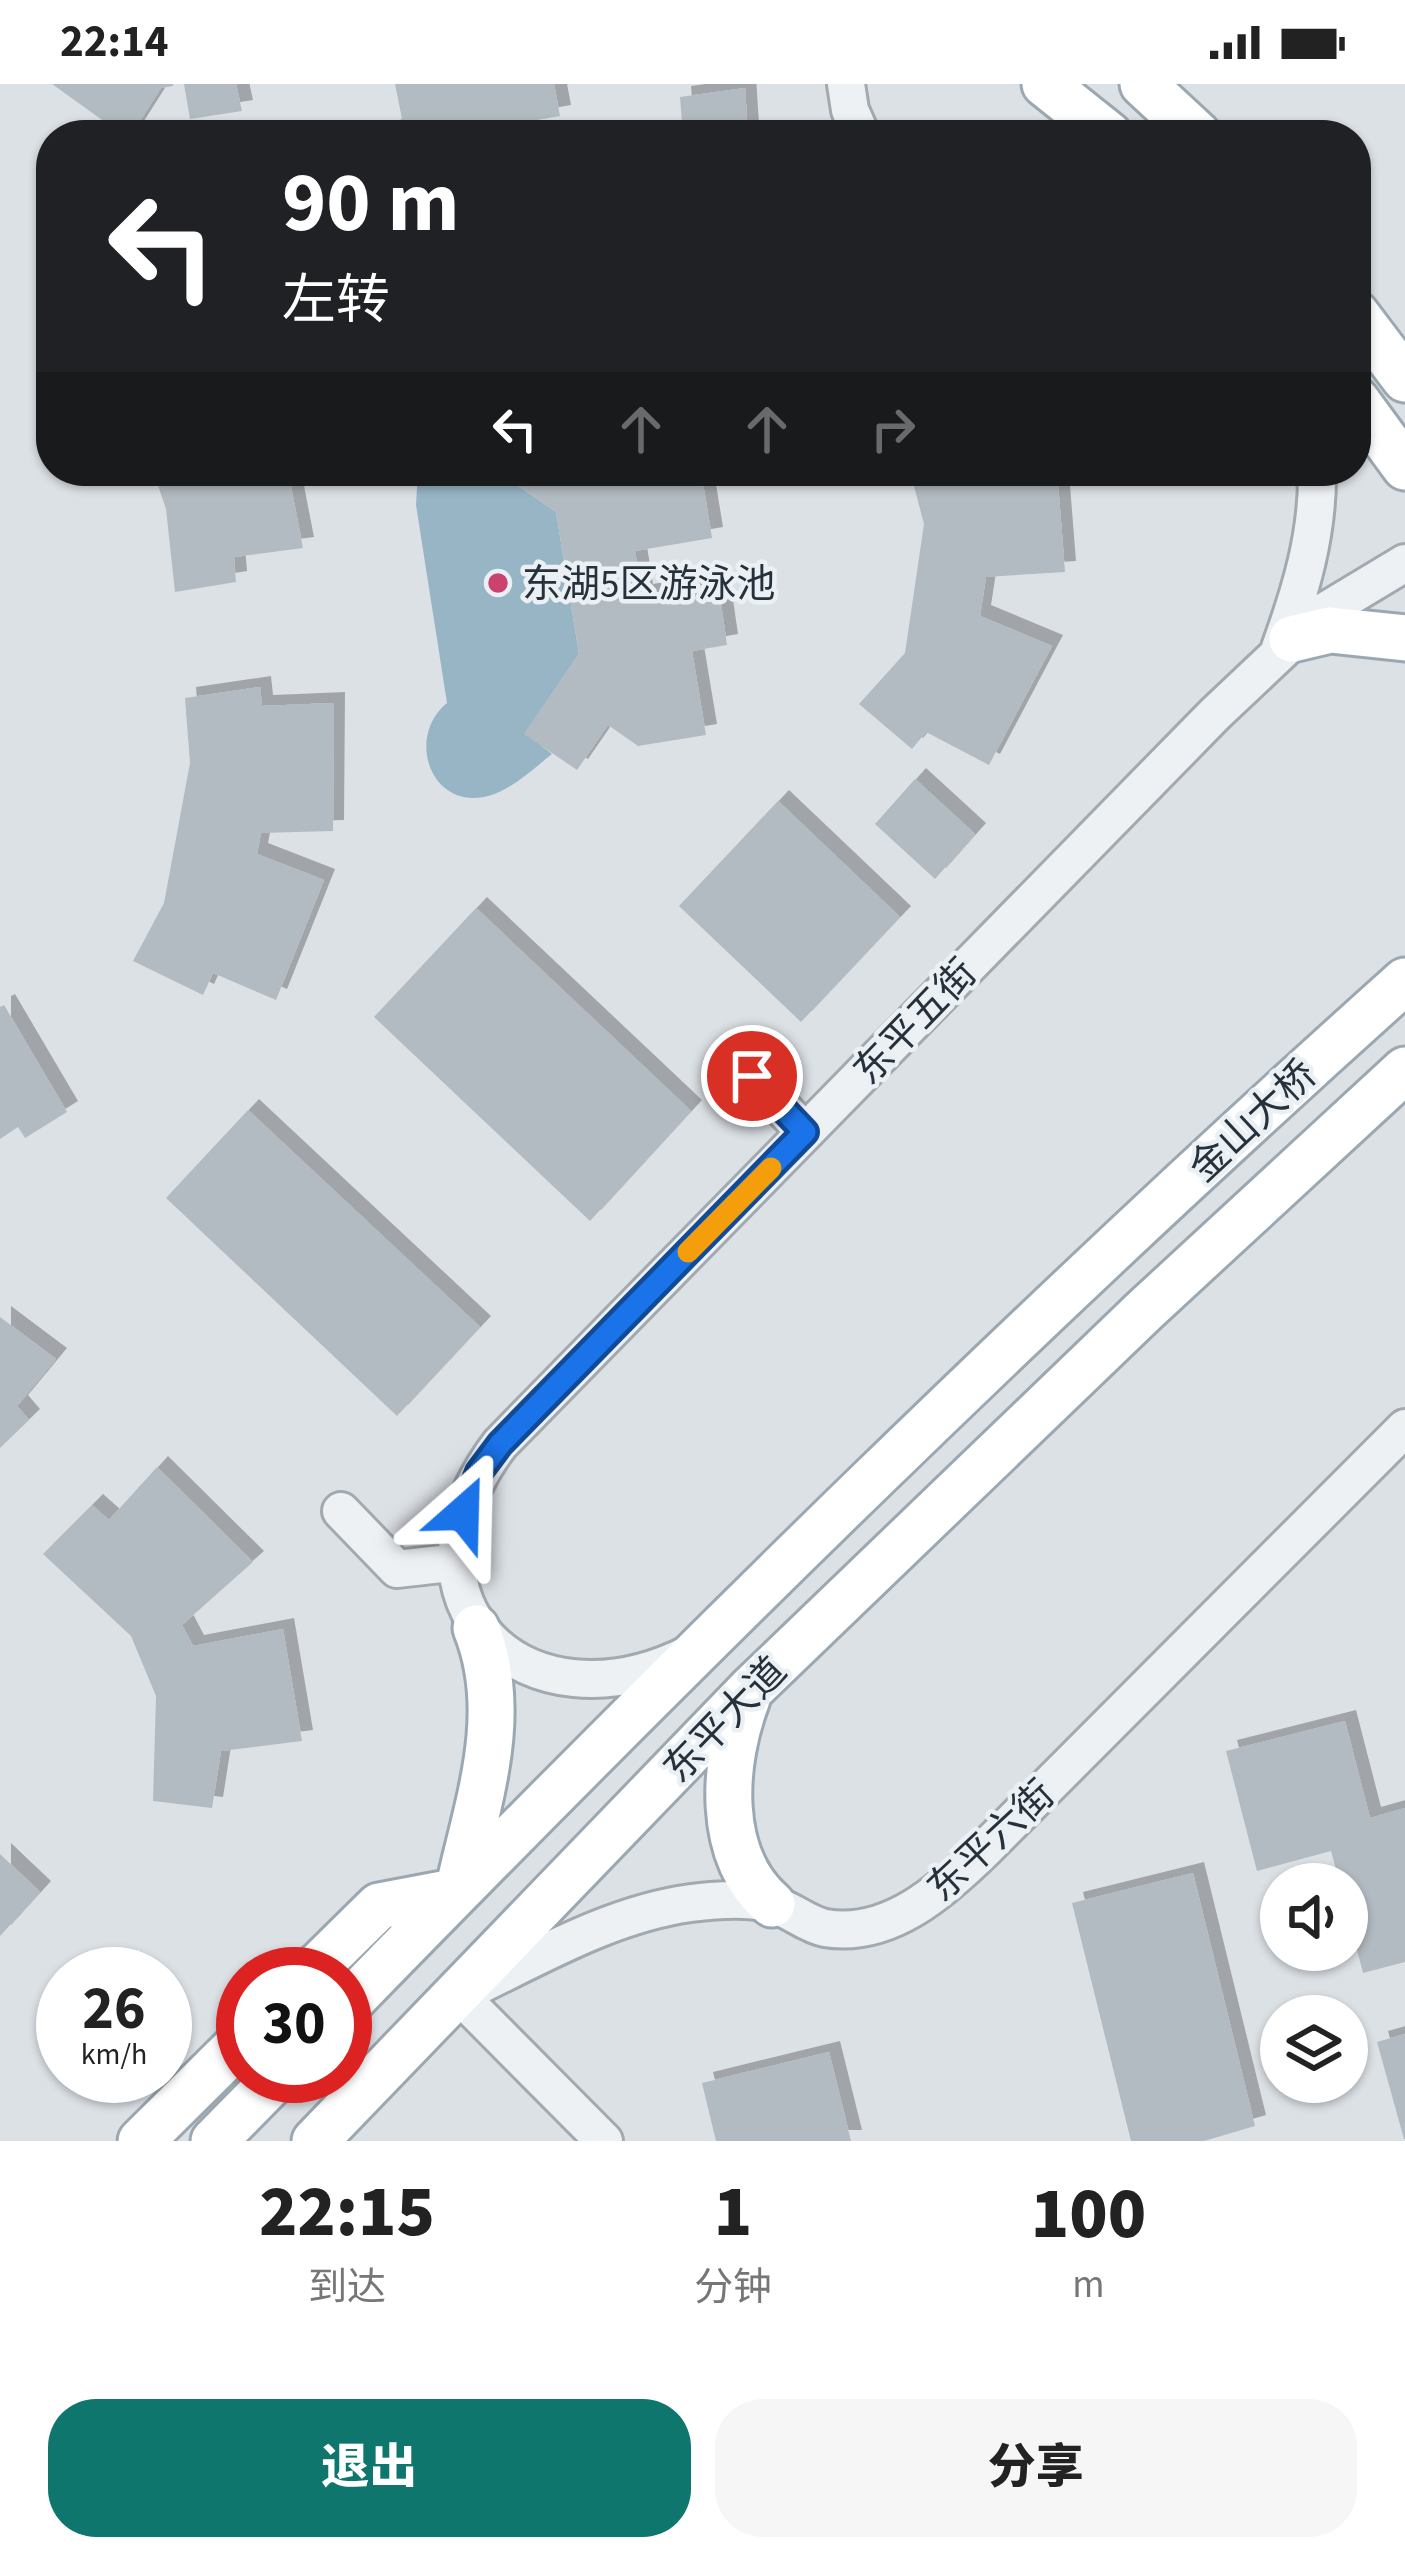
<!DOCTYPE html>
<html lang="zh">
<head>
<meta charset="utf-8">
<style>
  :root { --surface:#fff; --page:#f6f6f6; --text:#222; --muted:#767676; --accent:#0f766e }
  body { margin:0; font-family:"Source Sans 3","Noto Sans SC",sans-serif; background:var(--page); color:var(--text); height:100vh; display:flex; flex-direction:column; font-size:45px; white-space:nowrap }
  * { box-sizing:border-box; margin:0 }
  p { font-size:39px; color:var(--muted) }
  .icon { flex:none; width:66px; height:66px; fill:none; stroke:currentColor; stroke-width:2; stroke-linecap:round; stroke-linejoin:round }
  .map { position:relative; height:2057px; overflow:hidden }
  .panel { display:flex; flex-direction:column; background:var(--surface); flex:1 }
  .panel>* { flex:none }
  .hud { position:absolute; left:36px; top:36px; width:1335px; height:366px; border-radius:48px; box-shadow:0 3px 9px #0004; background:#202124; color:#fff; overflow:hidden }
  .buttons { position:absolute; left:1260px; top:1779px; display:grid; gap:24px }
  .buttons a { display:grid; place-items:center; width:108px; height:108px; border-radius:50%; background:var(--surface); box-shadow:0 3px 9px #0004; font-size:60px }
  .speed { position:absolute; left:36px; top:1863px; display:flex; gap:24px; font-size:60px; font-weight:700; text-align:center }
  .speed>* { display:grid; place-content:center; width:156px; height:156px; border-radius:50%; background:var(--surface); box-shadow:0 3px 9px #0004; line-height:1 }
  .speed small { font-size:30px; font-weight:400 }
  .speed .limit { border:18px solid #d22; background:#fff; color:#111 }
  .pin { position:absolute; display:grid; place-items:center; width:102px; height:102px; color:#fff; margin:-51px; border:6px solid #fff; border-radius:50%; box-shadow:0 3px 12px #0007 }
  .me { position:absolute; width:132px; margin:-66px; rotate:25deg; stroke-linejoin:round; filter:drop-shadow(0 0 9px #0008) }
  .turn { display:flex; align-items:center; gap:42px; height:252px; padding:0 48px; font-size:54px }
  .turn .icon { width:156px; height:156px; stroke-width:2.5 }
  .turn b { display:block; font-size:84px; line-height:102px }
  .lanes { display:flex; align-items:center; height:114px; padding:0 48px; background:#0003; justify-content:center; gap:60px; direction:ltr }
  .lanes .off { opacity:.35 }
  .eta { display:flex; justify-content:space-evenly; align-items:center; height:204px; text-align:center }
  .eta b { font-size:72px; font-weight:800; line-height:84px }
  .primary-button { display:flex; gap:24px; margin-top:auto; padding:24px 48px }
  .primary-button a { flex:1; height:138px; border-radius:48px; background:var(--accent); color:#fff; font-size:48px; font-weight:800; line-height:138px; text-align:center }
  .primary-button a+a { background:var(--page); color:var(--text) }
  .status { display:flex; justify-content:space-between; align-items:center; height:84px; padding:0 60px; background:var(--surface); direction:ltr }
  .status svg { height:33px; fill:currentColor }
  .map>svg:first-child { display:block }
  .water { fill:#97b5c5 }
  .building { fill:#b3bbc2; filter:url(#shadow) }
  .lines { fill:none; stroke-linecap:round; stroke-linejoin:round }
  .minor-casing { stroke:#a2a9af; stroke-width:42 }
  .major-casing { stroke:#9ba8b1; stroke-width:51 }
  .minor { stroke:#eef1f4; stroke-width:36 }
  .major { stroke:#fff; stroke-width:45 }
  .route-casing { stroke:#114b97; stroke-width:30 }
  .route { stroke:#1a73e8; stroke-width:21 }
  .slow { stroke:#f59e0b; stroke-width:21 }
  .poi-dot { fill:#ca426d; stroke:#ebf0f4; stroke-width:4.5 }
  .labels { text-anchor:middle; stroke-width:9; stroke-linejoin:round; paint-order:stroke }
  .poi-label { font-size:39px; fill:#26313b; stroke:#ebf0f4; text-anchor:start }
  .street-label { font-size:39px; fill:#26313b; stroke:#ebf0f4 }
</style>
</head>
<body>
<div class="status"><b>22:14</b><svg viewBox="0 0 49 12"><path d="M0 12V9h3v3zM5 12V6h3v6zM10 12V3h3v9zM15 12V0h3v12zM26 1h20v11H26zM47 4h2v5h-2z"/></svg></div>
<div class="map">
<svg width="1405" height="2057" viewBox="0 0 1405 2057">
  <defs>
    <filter id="shadow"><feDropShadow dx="11" dy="-11" stdDeviation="0" flood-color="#0004"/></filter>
  </defs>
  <rect width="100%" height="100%" fill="#dce1e6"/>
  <path class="water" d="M418,387H497L556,428L579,570L525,649L552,670C534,684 512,706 488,712C431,727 405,653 447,619L416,421Z"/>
  <path class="building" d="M52,0H173V2L161,4L131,51H123Z
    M184,0H236L242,27L190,35Z
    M395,0H554L560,32L503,42L505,51H385L402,35Z
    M745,4L748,51H683L680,13Z
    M153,387H288L303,464L234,473L236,498L175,508L166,425Z
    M497,387H701L712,454L635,467L642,511L718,499L727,561L692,567L706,651L638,662L608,641L577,686L524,650L579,570L556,428Z
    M910,387H1057L1065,488L986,493L980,532L1052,562L989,681L926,648L912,665L859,620L905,569L924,440Z
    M260,603L262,622L334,619L333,747L261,749L257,770L324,796L276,916L213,889L203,911L133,877L164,819L190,679L185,614Z
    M915,695L975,750L935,795L875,740Z
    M778,717L900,833L801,938L679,822Z
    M476,824L691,1027L590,1137L374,933Z
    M4,921L67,1028L25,1054L18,1043L0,1055V923Z
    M248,1026L480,1243L397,1332L166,1114Z
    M0,1233L56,1275L17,1322L29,1336L0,1364Z
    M157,1383L253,1478L182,1541L193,1562L283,1545L302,1657L221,1667L212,1724L153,1717L156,1612L131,1552L43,1470L92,1421L109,1436Z
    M1345,1637L1370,1734L1405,1724V1878L1363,1889L1347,1828V1800H1340L1331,1767L1257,1787L1226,1667Z
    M0,1770L40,1808L0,1852Z
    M1193,1789L1255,2042L1204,2057H1131L1072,1819Z
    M1405,1950V2055H1404L1377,1958Z
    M829,1968L851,2057H716L702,1999Z"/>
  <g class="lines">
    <defs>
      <path id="minor" d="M846,0L850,26L861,51
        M1280,564C1301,506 1318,450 1317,387
        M752,992L805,1048
        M341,1427L397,1485L459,1478
        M691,1569C525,1654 382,1516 500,1360L1215,630L1322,529L1405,479
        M604,2057L459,1911C533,1876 609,1830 691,1819C715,1816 751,1813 774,1821C792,1826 806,1840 825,1844C889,1855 943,1806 985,1765L1405,1344"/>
      <path id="major" d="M1045,0L1109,51
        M1143,0L1198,51
        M1356,230L1405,295
        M1356,316L1405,383
        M1292,555L1330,546L1405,554
        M747,1615C723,1677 715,1771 772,1820
        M458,1807C477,1720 511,1631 476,1544
        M310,1890L379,1822L458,1807
        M345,1923C688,1571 1039,1225 1405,897
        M141,2057L243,1956
        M214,2057L278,1992
        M315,2057L750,1606L1145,1226L1405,986"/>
    </defs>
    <use href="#minor" class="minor-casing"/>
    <use href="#major" class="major-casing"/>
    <use href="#minor" class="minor"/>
    <use href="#major" class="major"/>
  </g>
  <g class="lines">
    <defs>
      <path id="route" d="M463,1429L479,1388L500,1360L805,1048L752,992"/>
    </defs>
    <use href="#route" class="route-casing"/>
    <use href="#route" class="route"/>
    <path class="slow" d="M688,1168L771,1084"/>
  </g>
  <circle class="poi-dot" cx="498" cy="499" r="12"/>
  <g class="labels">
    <g class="poi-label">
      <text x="522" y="513">东湖5区游泳池</text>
    </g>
    <g class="street-label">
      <text transform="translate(914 937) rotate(-46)" y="14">东平五街</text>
      <text transform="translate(1252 1036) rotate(-43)" y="14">金山大桥</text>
      <text transform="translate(724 1635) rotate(-46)" y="14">东平大道</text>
      <text transform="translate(990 1756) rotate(-43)" y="14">东平六街</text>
    </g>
  </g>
</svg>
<div class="buttons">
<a><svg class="icon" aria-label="sound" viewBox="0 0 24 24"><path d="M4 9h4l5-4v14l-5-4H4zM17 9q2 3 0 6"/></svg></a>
<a><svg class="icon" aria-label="layers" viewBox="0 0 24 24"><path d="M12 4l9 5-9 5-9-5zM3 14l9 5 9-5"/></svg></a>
</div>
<div class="speed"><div>26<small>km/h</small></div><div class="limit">30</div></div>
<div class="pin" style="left:752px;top:992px;background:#d93025"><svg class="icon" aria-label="arrive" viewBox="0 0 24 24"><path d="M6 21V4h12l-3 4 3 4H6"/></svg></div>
<svg class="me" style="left:463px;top:1429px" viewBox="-20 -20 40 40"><path d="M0-17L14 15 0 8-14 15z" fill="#1a73e8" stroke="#fff" stroke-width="4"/></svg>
<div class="hud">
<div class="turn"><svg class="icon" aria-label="left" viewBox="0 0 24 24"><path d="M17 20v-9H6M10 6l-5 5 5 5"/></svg><div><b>90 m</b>左转</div></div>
<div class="lanes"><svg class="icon" aria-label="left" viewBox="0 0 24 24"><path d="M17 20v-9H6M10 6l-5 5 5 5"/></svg><svg class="icon off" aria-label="ahead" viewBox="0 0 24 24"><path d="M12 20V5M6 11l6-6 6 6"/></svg><svg class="icon off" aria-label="ahead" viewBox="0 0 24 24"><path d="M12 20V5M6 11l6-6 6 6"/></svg><svg class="icon off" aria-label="right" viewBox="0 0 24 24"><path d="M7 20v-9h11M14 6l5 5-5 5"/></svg></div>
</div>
</div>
<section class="panel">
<div class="eta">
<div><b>22:15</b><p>到达</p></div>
<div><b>1</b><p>分钟</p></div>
<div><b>100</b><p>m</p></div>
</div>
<div class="primary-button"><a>退出</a><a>分享</a></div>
</section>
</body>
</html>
